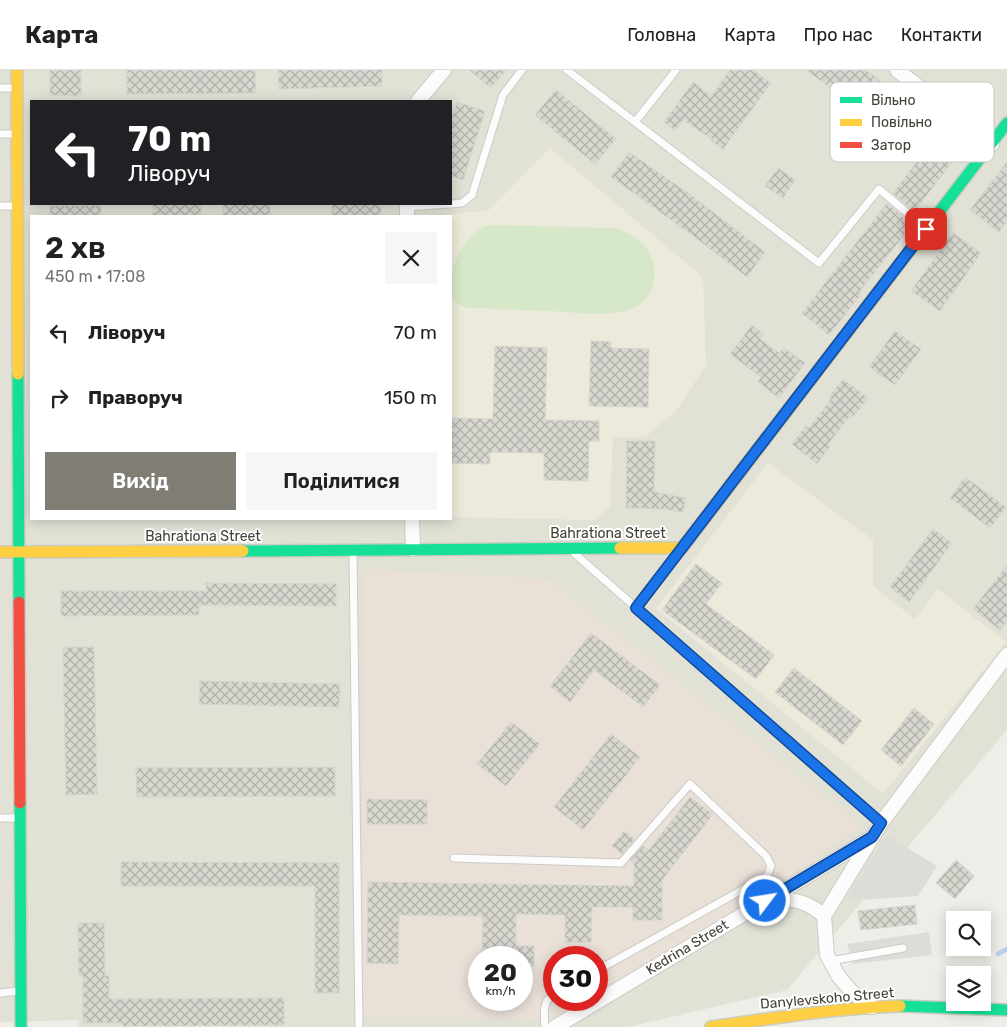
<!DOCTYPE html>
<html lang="uk">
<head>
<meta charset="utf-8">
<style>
  :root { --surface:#fff; --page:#f6f6f6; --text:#202124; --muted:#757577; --line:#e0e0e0; --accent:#7f7d74 }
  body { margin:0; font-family:Rubik,sans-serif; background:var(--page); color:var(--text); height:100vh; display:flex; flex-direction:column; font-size:19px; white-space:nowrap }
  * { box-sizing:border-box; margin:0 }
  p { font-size:16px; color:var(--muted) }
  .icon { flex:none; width:28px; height:28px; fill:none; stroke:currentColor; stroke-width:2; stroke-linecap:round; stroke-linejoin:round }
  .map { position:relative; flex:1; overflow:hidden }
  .drawer { position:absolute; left:30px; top:145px; width:422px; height:305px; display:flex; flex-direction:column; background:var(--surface); border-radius:0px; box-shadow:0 2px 12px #0003 }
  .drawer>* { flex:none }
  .banner { position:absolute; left:30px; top:30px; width:422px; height:105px; border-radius:0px; box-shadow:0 2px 12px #0003; background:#202124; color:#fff; overflow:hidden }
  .buttons { position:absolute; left:946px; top:841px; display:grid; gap:10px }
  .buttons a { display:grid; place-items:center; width:45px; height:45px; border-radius:0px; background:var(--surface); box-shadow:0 2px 12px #0003; font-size:25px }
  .speed { position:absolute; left:468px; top:876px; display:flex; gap:10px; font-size:25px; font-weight:700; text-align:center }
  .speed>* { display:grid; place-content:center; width:65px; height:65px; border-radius:50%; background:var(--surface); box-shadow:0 2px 12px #0003; line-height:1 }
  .speed small { font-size:12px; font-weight:400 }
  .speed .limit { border:8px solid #d22; background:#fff; color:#111 }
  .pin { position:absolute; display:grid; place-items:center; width:42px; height:42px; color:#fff; margin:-21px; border-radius:10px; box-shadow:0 2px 8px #0006 }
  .me { position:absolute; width:55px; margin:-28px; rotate:59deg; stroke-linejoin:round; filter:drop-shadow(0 0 4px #0008) }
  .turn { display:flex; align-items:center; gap:18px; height:105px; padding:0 15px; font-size:22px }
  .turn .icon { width:65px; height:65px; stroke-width:2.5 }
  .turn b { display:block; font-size:35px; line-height:42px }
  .round { display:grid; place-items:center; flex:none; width:52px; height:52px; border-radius:0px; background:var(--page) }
  .head { display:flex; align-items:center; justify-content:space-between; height:85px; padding:0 15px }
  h1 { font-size:30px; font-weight:600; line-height:38px }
  .primary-button { display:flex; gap:10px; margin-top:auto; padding:10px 15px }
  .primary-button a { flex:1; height:58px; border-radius:0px; background:var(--accent); color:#fff; font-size:20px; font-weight:600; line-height:58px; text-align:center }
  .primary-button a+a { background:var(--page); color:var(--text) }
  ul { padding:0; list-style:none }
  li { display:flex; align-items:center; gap:15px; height:65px; padding:0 15px }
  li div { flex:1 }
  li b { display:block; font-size:19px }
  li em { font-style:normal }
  header { display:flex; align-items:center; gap:30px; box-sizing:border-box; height:70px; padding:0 25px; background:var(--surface); border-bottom:1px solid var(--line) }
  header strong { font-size:24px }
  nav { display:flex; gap:28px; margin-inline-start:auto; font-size:18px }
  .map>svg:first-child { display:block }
  .residential { fill:#e2e1d5; fill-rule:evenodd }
  .education { fill:#eceada }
  .medical { fill:#e9e0d8; fill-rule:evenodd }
  .green { fill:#d6e8c9 }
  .parking { fill:#ddddd8 }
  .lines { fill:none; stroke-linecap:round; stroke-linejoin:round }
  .stream { stroke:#baceea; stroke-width:4.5 }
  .building { fill:url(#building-cross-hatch); stroke:#d6d5ce }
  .lane-casing { stroke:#cccbc5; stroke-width:9 }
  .street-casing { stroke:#cccbc5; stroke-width:16 }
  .fast-casing { stroke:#ccccbf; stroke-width:14 }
  .slow-casing { stroke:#ccccbf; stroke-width:14 }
  .jam-casing { stroke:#ccccbf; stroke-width:14 }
  .lane { stroke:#fcfcfc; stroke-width:7 }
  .street { stroke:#fcfcfc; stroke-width:14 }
  .fast { stroke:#16e098; stroke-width:11 }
  .slow { stroke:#ffcf43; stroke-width:11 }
  .jam { stroke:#f24e42; stroke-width:11 }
  .route-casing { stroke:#114b97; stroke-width:12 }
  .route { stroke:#1a73e8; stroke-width:9 }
  .labels { text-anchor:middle; stroke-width:4; stroke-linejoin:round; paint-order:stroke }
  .street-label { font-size:14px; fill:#434035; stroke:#fff }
  .key { fill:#fff; stroke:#c7c6c2; stroke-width:1 }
  .key-label { font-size:14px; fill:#434035 }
</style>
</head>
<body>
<header>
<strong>Карта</strong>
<nav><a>Головна</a><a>Карта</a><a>Про нас</a><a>Контакти</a></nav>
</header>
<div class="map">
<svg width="1007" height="957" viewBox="0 0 1007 957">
  <defs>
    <pattern id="building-cross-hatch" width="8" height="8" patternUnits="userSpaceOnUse" patternTransform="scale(1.25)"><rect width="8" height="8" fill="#d8d7d0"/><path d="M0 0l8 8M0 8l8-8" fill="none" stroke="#b1b0aa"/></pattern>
  </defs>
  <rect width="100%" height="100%" fill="#eeeee8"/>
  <path class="residential" d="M0,0H1007V660L787,920L628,957H79V950L0,952ZM31,31H451V134H31ZM31,146H451V449H31ZM479,888H521V930H479ZM554,888H596V930H554Z"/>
  <path class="education" d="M550,78L703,207L706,295L676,341L645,367H613L610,437L596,450L451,447V146H438L489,140Z
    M768,393L873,470V516L915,549L938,519L1006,572L883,724L656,538Z"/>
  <path class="medical" d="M365,499L548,509L862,756L572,950L362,946ZM479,888H521V930H479ZM554,888H596V930H554Z"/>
  <path class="green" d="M489,155L615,158C634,164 647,173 653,192C657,208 653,227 638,236C615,249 574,242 548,241C521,240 494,239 468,238C463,236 457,234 454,230C450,226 451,220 451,215C451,193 466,161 489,155Z"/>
  <path class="parking" d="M886,765L937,796L918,826L846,831Z
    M929,862L932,885L853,894L847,874Z"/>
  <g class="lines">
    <path class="stream" d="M998,884L1007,879"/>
  </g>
  <path class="building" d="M50,0H81V26L50,25Z
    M127,0H255L256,23L127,24Z
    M278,0H382V16L279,19Z
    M469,0H506L491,18Z
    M730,0H753L771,13L723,79L711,71L713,70L683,50L675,60L664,52L693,12L711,26Z
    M806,0H866L965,75L914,142L893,123L922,85Z
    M556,20L616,69L595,94L535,45Z
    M457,32L485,41L463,110L451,106V50Z
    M629,82L692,126L765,182L747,207L688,162L611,107Z
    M1007,92V151L999,162L970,140Z
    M778,98L795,110L783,128L765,116Z
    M887,133L912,155L859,222L861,224L829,265L802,243Z
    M153,134H201V146H153Z
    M223,134H270V146H223Z
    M332,134H381V146H332Z
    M101,135V146H50V136Z
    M953,163L981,183L940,241L911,221Z
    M752,255L764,264L760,269L779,283L784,278L805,293L779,328L758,312L761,307L730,284Z
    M895,261L921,279L895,315L869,297Z
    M591,271L611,272V278L649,279L648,337L589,336Z
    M495,276L547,278L545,350L599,351V371H589L588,411L544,410V383L490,382V394L451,393V348L493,349Z
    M843,309L868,328L853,347L851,345L828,374L830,376L817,394L792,374L806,356L809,358L831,329L829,327Z
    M627,371H655L654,422L686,428L683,442L663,439L626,438Z
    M965,407L1006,437L990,458L950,428Z
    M933,459L952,473L909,532L890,517Z
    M696,494L722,513L706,534L774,585L756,609L662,540Z
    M1007,495V551L1000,560L973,539Z
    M206,513L336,514V536L199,535V545L61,546V521H206Z
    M591,563L660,615L643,637L594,600L570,632L550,616Z
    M63,577H94L97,724L66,725Z
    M794,598L862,651L843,675L775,622Z
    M200,611L340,614L339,637L199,634Z
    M914,638L934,654L901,696L881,680Z
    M511,652L540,674L506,716L477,694Z
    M611,664L640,687L583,760L554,737Z
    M335,697V726L137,727L136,698Z
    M690,727L713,744L662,810V850H633V837H592L591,872H565V845L516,844V876H534V896H521V888H482L483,846L399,845L398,894L367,893L368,812L634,816V793L630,790L643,776L649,780Z
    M367,729L427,730V754H367Z
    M624,761L635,769L622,784L612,776Z
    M956,790L974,806L955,829L936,813Z
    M121,792L339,793V923H315V816H121Z
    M915,835L917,854L861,860L858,841Z
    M78,853H104L105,906H109V929L284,928V955L123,956V953H83V906H79Z"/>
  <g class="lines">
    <defs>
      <path id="lane" d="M567,0L819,193L879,119L924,157
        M0,18H15
        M635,52L676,0
        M0,64H15
        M451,134L462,133L472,125L503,25L522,0
        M0,136H15
        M407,137L448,134
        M353,482L359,957
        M575,484L881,753
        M636,537L679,482
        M0,748H18
        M454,788L621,793L690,714L766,786L771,796L767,806L596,901
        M830,891L903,878
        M0,923L20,921
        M545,957C544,945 542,931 554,924"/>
      <path id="street" d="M897,0L992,74
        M418,31L444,0
        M407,134V146
        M412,449L413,479
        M769,830C789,827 809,832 824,846
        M872,937L853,923L839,907L827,885L824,846L881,753L1007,585
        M555,957L869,769"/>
      <path id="fast" d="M868,235L1007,53
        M18,304L19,532
        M243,481L620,478
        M20,733L21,957
        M900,936L1007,940"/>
      <path id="slow" d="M17,0L18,304
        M620,478H682L868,235
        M0,482L243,481
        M711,957C774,948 837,938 900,936"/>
      <path id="jam" d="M19,532L20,733"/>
    </defs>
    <use href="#lane" class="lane-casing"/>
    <use href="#street" class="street-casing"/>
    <use href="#fast" class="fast-casing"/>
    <use href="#slow" class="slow-casing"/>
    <use href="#jam" class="jam-casing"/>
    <use href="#lane" class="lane"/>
    <use href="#street" class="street"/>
    <use href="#fast" class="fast"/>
    <use href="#slow" class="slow"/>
    <use href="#jam" class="jam"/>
  </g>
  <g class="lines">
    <defs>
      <path id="route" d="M765,831L872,767L881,753L636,538L926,159"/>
    </defs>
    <use href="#route" class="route-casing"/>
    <use href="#route" class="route"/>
  </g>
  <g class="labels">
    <g class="street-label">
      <text x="608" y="468">Bahrationa Street</text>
      <text x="203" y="471">Bahrationa Street</text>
      <text transform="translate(687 877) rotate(-31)" y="5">Kedrina Street</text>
      <text transform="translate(827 928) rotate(-5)" y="5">Danylevskoho Street</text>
    </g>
  </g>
  <rect x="830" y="12" width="164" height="80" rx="8" class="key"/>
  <rect x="840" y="27" width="22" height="6" fill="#16e098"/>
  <rect x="840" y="49" width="22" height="7" fill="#ffcf43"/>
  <rect x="840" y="72" width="22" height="6" fill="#f24e42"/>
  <g class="key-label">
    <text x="871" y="35">Вільно</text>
    <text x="871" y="57">Повільно</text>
    <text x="871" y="80">Затор</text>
  </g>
</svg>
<div class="buttons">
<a><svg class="icon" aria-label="search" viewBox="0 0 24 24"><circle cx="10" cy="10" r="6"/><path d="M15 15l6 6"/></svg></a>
<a><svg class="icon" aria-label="layers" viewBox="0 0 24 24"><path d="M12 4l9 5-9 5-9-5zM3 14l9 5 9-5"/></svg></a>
</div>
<div class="speed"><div>20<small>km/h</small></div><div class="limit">30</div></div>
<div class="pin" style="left:926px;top:159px;background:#d93025"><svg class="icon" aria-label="arrive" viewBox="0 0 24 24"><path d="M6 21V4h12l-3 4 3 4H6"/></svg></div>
<svg class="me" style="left:765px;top:831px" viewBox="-20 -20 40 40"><circle r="17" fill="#1a73e8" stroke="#fff" stroke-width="3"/><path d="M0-11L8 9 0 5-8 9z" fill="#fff"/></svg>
<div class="banner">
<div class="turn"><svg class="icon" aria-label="left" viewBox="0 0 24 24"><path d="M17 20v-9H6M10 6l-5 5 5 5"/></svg><div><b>70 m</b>Ліворуч</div></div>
</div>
<section class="drawer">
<div class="head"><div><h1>2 хв</h1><p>450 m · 17:08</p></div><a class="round"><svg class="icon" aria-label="close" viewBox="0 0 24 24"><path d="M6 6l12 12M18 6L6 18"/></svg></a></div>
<ul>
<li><svg class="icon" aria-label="left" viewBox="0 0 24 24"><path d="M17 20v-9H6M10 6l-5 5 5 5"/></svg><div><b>Ліворуч</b></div><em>70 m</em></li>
<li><svg class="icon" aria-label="right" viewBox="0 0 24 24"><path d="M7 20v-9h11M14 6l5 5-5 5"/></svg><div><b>Праворуч</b></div><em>150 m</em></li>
</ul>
<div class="primary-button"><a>Вихід</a><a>Поділитися</a></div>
</section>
</div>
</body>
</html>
